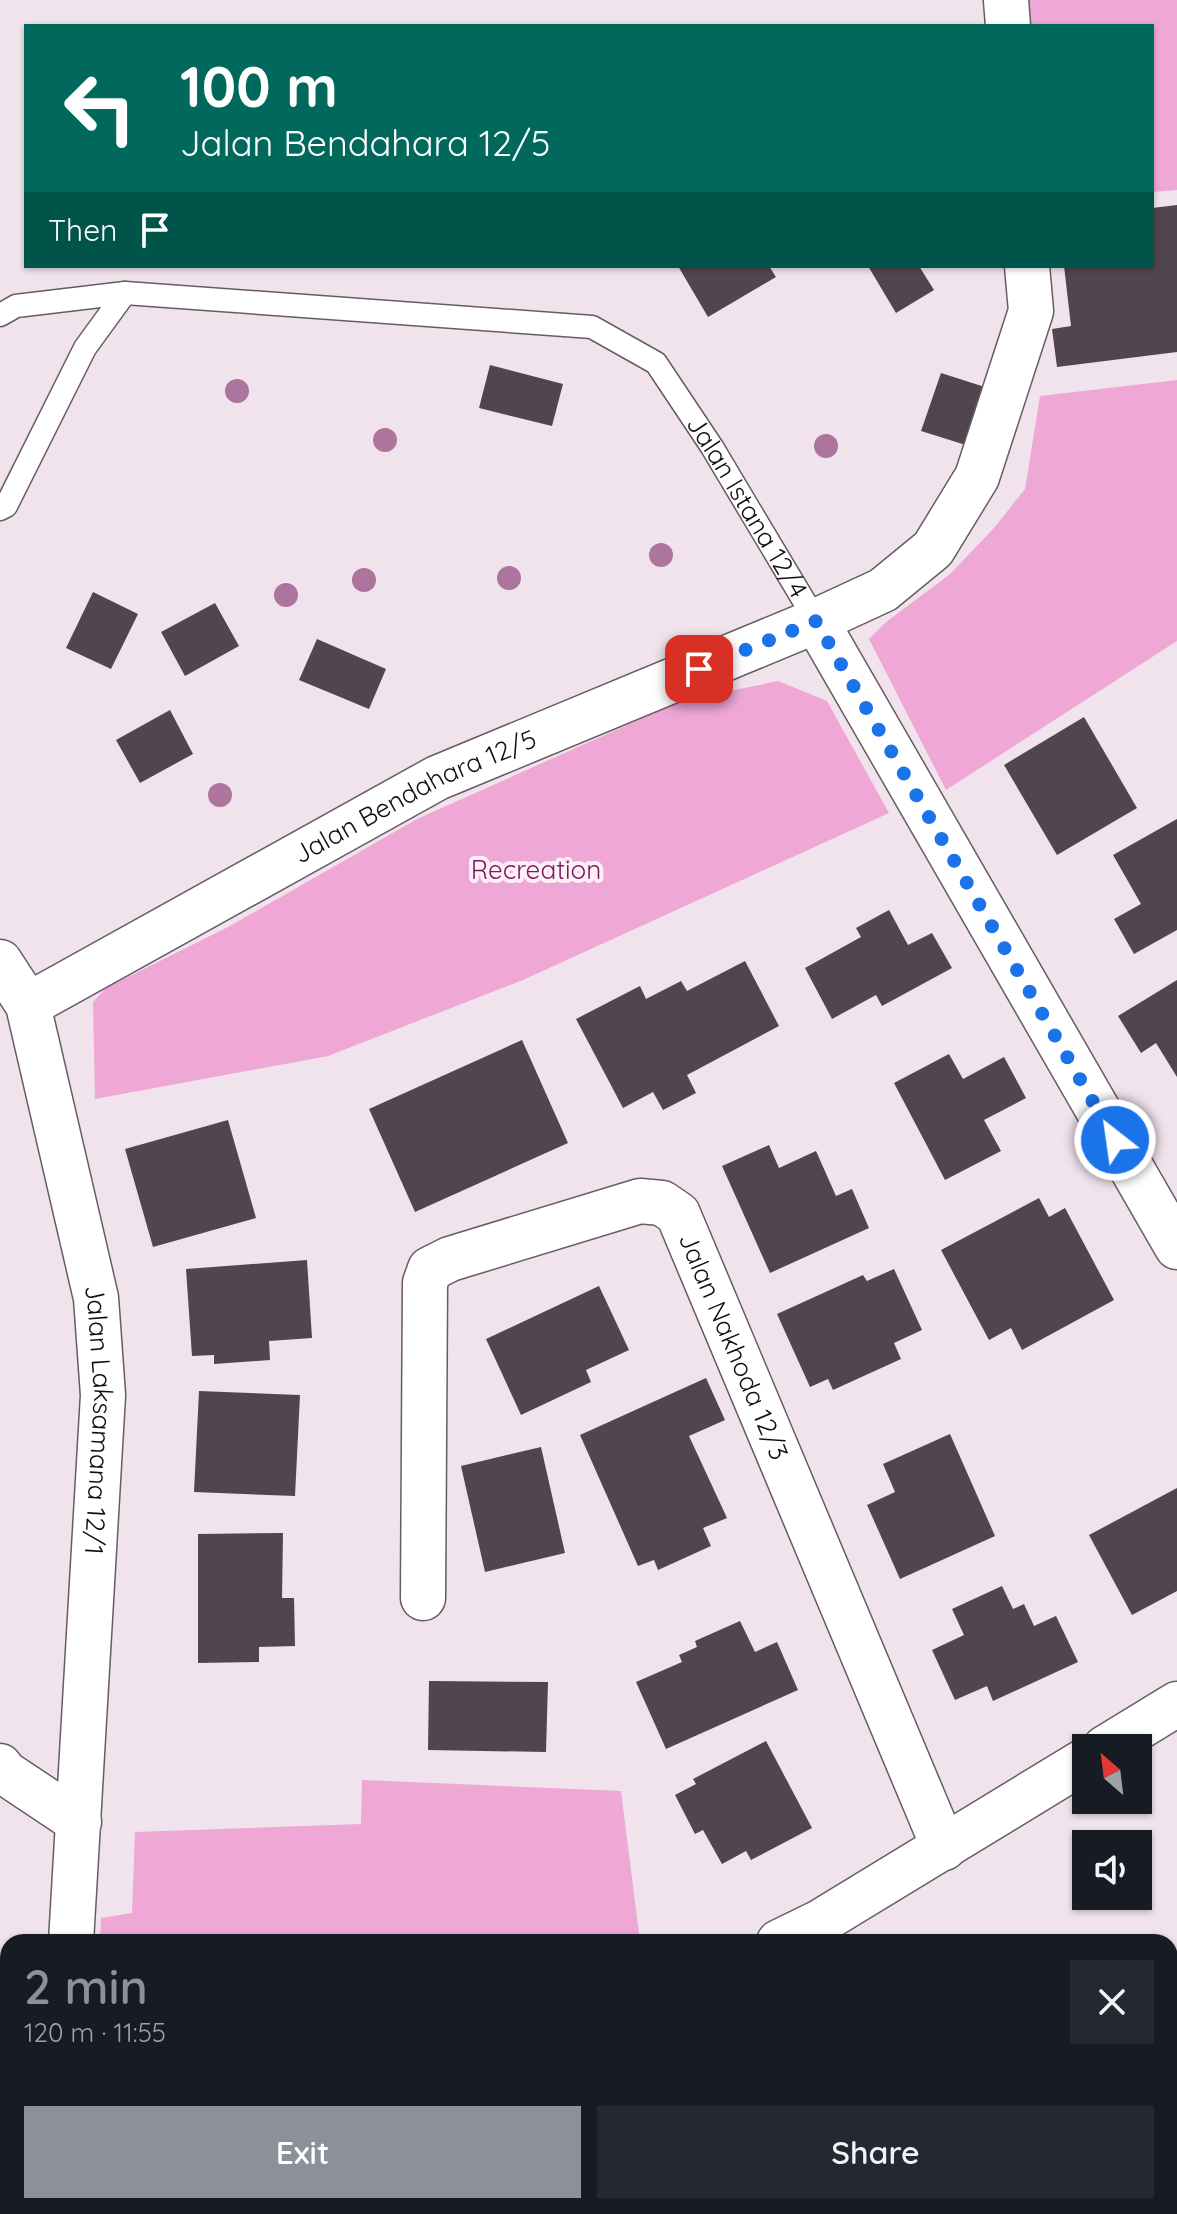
<!DOCTYPE html>
<html lang="en">
<head>
<meta charset="utf-8">
<style>
  :root { --surface:#171b24; --page:#242831; --text:#f1f3f6; --muted:#9ea1a6; --accent:#8c9099 }
  body { margin:0; font-family:Quicksand,sans-serif; background:var(--page); color:var(--text); height:100vh; display:flex; flex-direction:column; font-size:30px; white-space:nowrap }
  * { box-sizing:border-box; margin:0 }
  p { font-size:26px; color:var(--muted) }
  .icon { flex:none; width:44px; height:44px; fill:none; stroke:currentColor; stroke-width:2; stroke-linecap:round; stroke-linejoin:round }
  .map { position:relative; flex:1; overflow:hidden }
  .drawer { position:absolute; left:0px; top:1934px; width:1178px; height:280px; display:flex; flex-direction:column; background:var(--surface); border-radius:24px 24px 0 0; box-shadow:0 2px 6px #0004 }
  .drawer>* { flex:none }
  .top-card { position:absolute; left:24px; top:24px; width:1130px; height:244px; border-radius:0px; box-shadow:0 2px 6px #0004; background:#00695c; color:#fff; overflow:hidden }
  .needle { width:52px; rotate:332deg }
  .buttons { position:absolute; left:1072px; top:1734px; display:grid; gap:16px }
  .buttons a { display:grid; place-items:center; width:80px; height:80px; border-radius:0px; background:var(--surface); box-shadow:0 2px 6px #0004; font-size:40px }
  .pin { position:absolute; display:grid; place-items:center; width:68px; height:68px; color:#fff; margin:-34px; border-radius:16px; box-shadow:0 4px 12px #0006 }
  .me { position:absolute; width:88px; margin:-44px; rotate:330deg; stroke-linejoin:round; filter:drop-shadow(0 0 6px #0008) }
  .turn { display:flex; align-items:center; gap:28px; height:168px; padding:0 24px; font-size:36px }
  .turn .icon { width:104px; height:104px; stroke-width:2.5 }
  .turn b { display:block; font-size:56px; line-height:68px }
  .then { display:flex; align-items:center; height:76px; padding:0 24px; background:#0003; gap:16px; font-size:30px }
  .round { display:grid; place-items:center; flex:none; width:84px; height:84px; border-radius:0px; background:var(--page) }
  .summary { display:flex; align-items:center; justify-content:space-between; height:136px; padding:0 24px }
  h1 { font-size:48px; font-weight:600; line-height:60px; color:var(--accent) }
  .action { display:flex; gap:16px; margin-top:auto; padding:16px 24px }
  .action a { flex:1; height:92px; border-radius:0px; background:var(--accent); color:#fff; font-size:32px; font-weight:600; line-height:92px; text-align:center }
  .action a+a { background:var(--page); color:var(--text) }
  .map>svg:first-child { display:block }
  .green { fill:#efa8d5 }
  .building { fill:#51464d }
  .lines { fill:none; stroke-linecap:round; stroke-linejoin:round }
  .service-casing { stroke:#675c62; stroke-width:25 }
  .minor-casing { stroke:#675c62; stroke-width:47 }
  .service { stroke:#fff; stroke-width:22 }
  .minor { stroke:#fff; stroke-width:44 }
  .tree { fill:#ad749d }
  .route { stroke:#1a73e8; stroke-width:14; stroke-dasharray:0 25.2 }
  .labels { text-anchor:middle; stroke-width:8; stroke-linejoin:round; paint-order:stroke }
  .street-label { font-size:26px; fill:#130f11; stroke:#fdf0f8 }
  .park-label { font-size:26px; fill:#761a5d; stroke:#fdf0f8 }
</style>
</head>
<body>
<div class="map">
<svg width="1177" height="2214" viewBox="0 0 1177 2214">
  <rect width="100%" height="100%" fill="#f0e3eb"/>
  <path class="green" d="M1026,0H1177V190L1152,192V26H1028Z
    M1177,380V641L946,790L869,639L886,622L949,575L994,528L1025,489L1040,396Z
    M778,681L827,701L889,813L523,980L328,1056L95,1099L93,1002L106,988L228,927L417,819L681,701Z
    M362,1780L621,1791L640,1942H100L101,1918L132,1913L135,1832L361,1824Z"/>
  <path class="building" d="M1177,205V352L1057,367L1052,329L1071,326L1064,266H1152V208Z
    M678,266H769L776,277L708,317Z
    M868,266H919L934,290L896,313Z
    M490,365L563,384L552,426L479,408Z
    M941,373L988,388L969,446L921,431Z
    M93,592L138,614L111,669L66,648Z
    M215,603L239,646L185,676L161,632Z
    M317,639L386,669L369,709L299,680Z
    M170,710L193,754L140,783L116,740Z
    M1084,717L1137,808L1057,855L1004,765Z
    M1177,819V930L1134,954L1114,919L1141,904L1113,855Z
    M889,910L908,945L932,933L952,968L882,1006L876,995L832,1019L805,968L861,937L856,928Z
    M745,961L779,1026L687,1075L696,1093L663,1110L653,1092L623,1108L576,1019L640,986L646,999L681,981L687,991Z
    M1177,980V1077L1156,1043L1141,1053L1118,1016Z
    M522,1040L568,1143L415,1212L369,1109Z
    M949,1054L963,1079L1004,1057L1026,1098L984,1120L1001,1151L945,1180L894,1083Z
    M228,1120L256,1218L153,1247L125,1149Z
    M769,1145L779,1168L816,1151L836,1196L852,1189L869,1228L770,1273L722,1166Z
    M1039,1198L1049,1217L1065,1208L1114,1300L1022,1350L1011,1328L989,1340L941,1250Z
    M307,1260L312,1338L269,1341L270,1360L214,1364V1355L192,1356L186,1269Z
    M894,1269L922,1330L894,1343L901,1359L833,1390L828,1379L810,1387L777,1314L863,1275L867,1281Z
    M599,1286L629,1350L586,1370L591,1382L521,1415L486,1339Z
    M706,1378L725,1420L689,1436L727,1518L703,1528L711,1546L658,1570L654,1560L638,1566L580,1435Z
    M199,1391L300,1395L295,1496L194,1492Z
    M950,1434L995,1536L900,1579L867,1505L895,1492L883,1464Z
    M541,1447L565,1553L485,1572L461,1466Z
    M1177,1488V1591L1132,1615L1089,1535Z
    M283,1533L282,1598H294L295,1646L259,1647V1662L198,1663V1534Z
    M1002,1586L1013,1609L1024,1604L1034,1626L1056,1616L1078,1662L993,1701L987,1686L955,1700L932,1650L964,1635L952,1609Z
    M740,1621L755,1652L777,1642L798,1690L666,1749L636,1682L682,1662L679,1655L697,1647L695,1641Z
    M429,1681L548,1682L546,1752L428,1750Z
    M766,1741L812,1828L751,1860L746,1851L722,1864L703,1830L695,1834L675,1795L696,1784L693,1779Z
    M143,2206H274V2214H142Z
    M332,2206H439L440,2214H333Z"/>
  <g class="lines">
    <defs>
      <g id="service">
        <path id="s1" d="M125,293L592,327L656,363L712,447L816,621"/>
        <path d="M0,315L16,306L125,293L85,348L6,506L0,509"/>
      </g>
      <g id="minor">
        <path d="M1006,0L1008,26"/>
        <path d="M816,621L1177,1247"/>
        <path id="s2" d="M0,962L28,1005L96,1298L103,1395L71,1942"/>
        <path id="s3" d="M28,1005L437,778L816,621L883,590L933,549L977,477L1031,311L1027,266"/>
        <path id="s4" d="M423,1598L425,1283L430,1269L450,1259L640,1201L662,1203L678,1214L944,1848"/>
        <path d="M1105,1748L1177,1704"/>
        <path d="M0,1766L4,1772L79,1822"/>
        <path d="M779,1942L820,1922L1086,1760"/>
        <path d="M0,2051H8"/>
        <path d="M62,2214L64,2206"/>
      </g>
    </defs>
    <use href="#service" class="service-casing"/>
    <use href="#minor" class="minor-casing"/>
    <use href="#service" class="service"/>
    <use href="#minor" class="minor"/>
  </g>
  <g class="tree">
    <circle cx="237" cy="391" r="12"/>
    <circle cx="385" cy="440" r="12"/>
    <circle cx="826" cy="446" r="12"/>
    <circle cx="661" cy="555" r="12"/>
    <circle cx="509" cy="578" r="12"/>
    <circle cx="364" cy="580" r="12"/>
    <circle cx="286" cy="595" r="12"/>
    <circle cx="220" cy="795" r="12"/>
  </g>
  <g class="lines">
    <path class="route" d="M699,669L816,621L1115,1140"/>
  </g>
  <g class="labels">
    <g class="street-label">
      <text dy="9" stroke="none"><textPath href="#s1" startOffset="712">Jalan Istana 12/4</textPath></text>
      <text dy="9" stroke="none"><textPath href="#s3" startOffset="440">Jalan Bendahara 12/5</textPath></text>
      <text dy="9" stroke="none"><textPath href="#s4" startOffset="736">Jalan Nakhoda 12/3</textPath></text>
      <text dy="9" stroke="none"><textPath href="#s2" startOffset="474">Jalan Laksamana 12/1</textPath></text>
    </g>
    <g class="park-label">
      <text x="536" y="879">Recreation</text>
    </g>
  </g>
</svg>
<div class="buttons">
<a><svg class="needle" viewBox="-14 -14 28 28"><path d="M0-13l5 13h-10z" fill="#e53935"/><path d="M0 13l5-13h-10z" fill="#9ea1a6"/></svg></a>
<a><svg class="icon" aria-label="sound" viewBox="0 0 24 24"><path d="M4 9h4l5-4v14l-5-4H4zM17 9q2 3 0 6"/></svg></a>
</div>
<div class="pin" style="left:699px;top:669px;background:#d93025"><svg class="icon" aria-label="arrive" viewBox="0 0 24 24"><path d="M6 21V4h12l-3 4 3 4H6"/></svg></div>
<svg class="me" style="left:1115px;top:1140px" viewBox="-20 -20 40 40"><circle r="17" fill="#1a73e8" stroke="#fff" stroke-width="3"/><path d="M0-11L8 9 0 5-8 9z" fill="#fff"/></svg>
<div class="top-card">
<div class="turn"><svg class="icon" aria-label="left" viewBox="0 0 24 24"><path d="M17 20v-9H6M10 6l-5 5 5 5"/></svg><div><b>100 m</b>Jalan Bendahara 12/5</div></div>
<div class="then">Then<svg class="icon" aria-label="arrive" viewBox="0 0 24 24"><path d="M6 21V4h12l-3 4 3 4H6"/></svg></div>
</div>
<section class="drawer">
<div class="summary"><div><h1>2 min</h1><p>120 m · 11:55</p></div><a class="round"><svg class="icon" aria-label="close" viewBox="0 0 24 24"><path d="M6 6l12 12M18 6L6 18"/></svg></a></div>
<div class="action"><a>Exit</a><a>Share</a></div>
</section>
</div>
</body>
</html>
